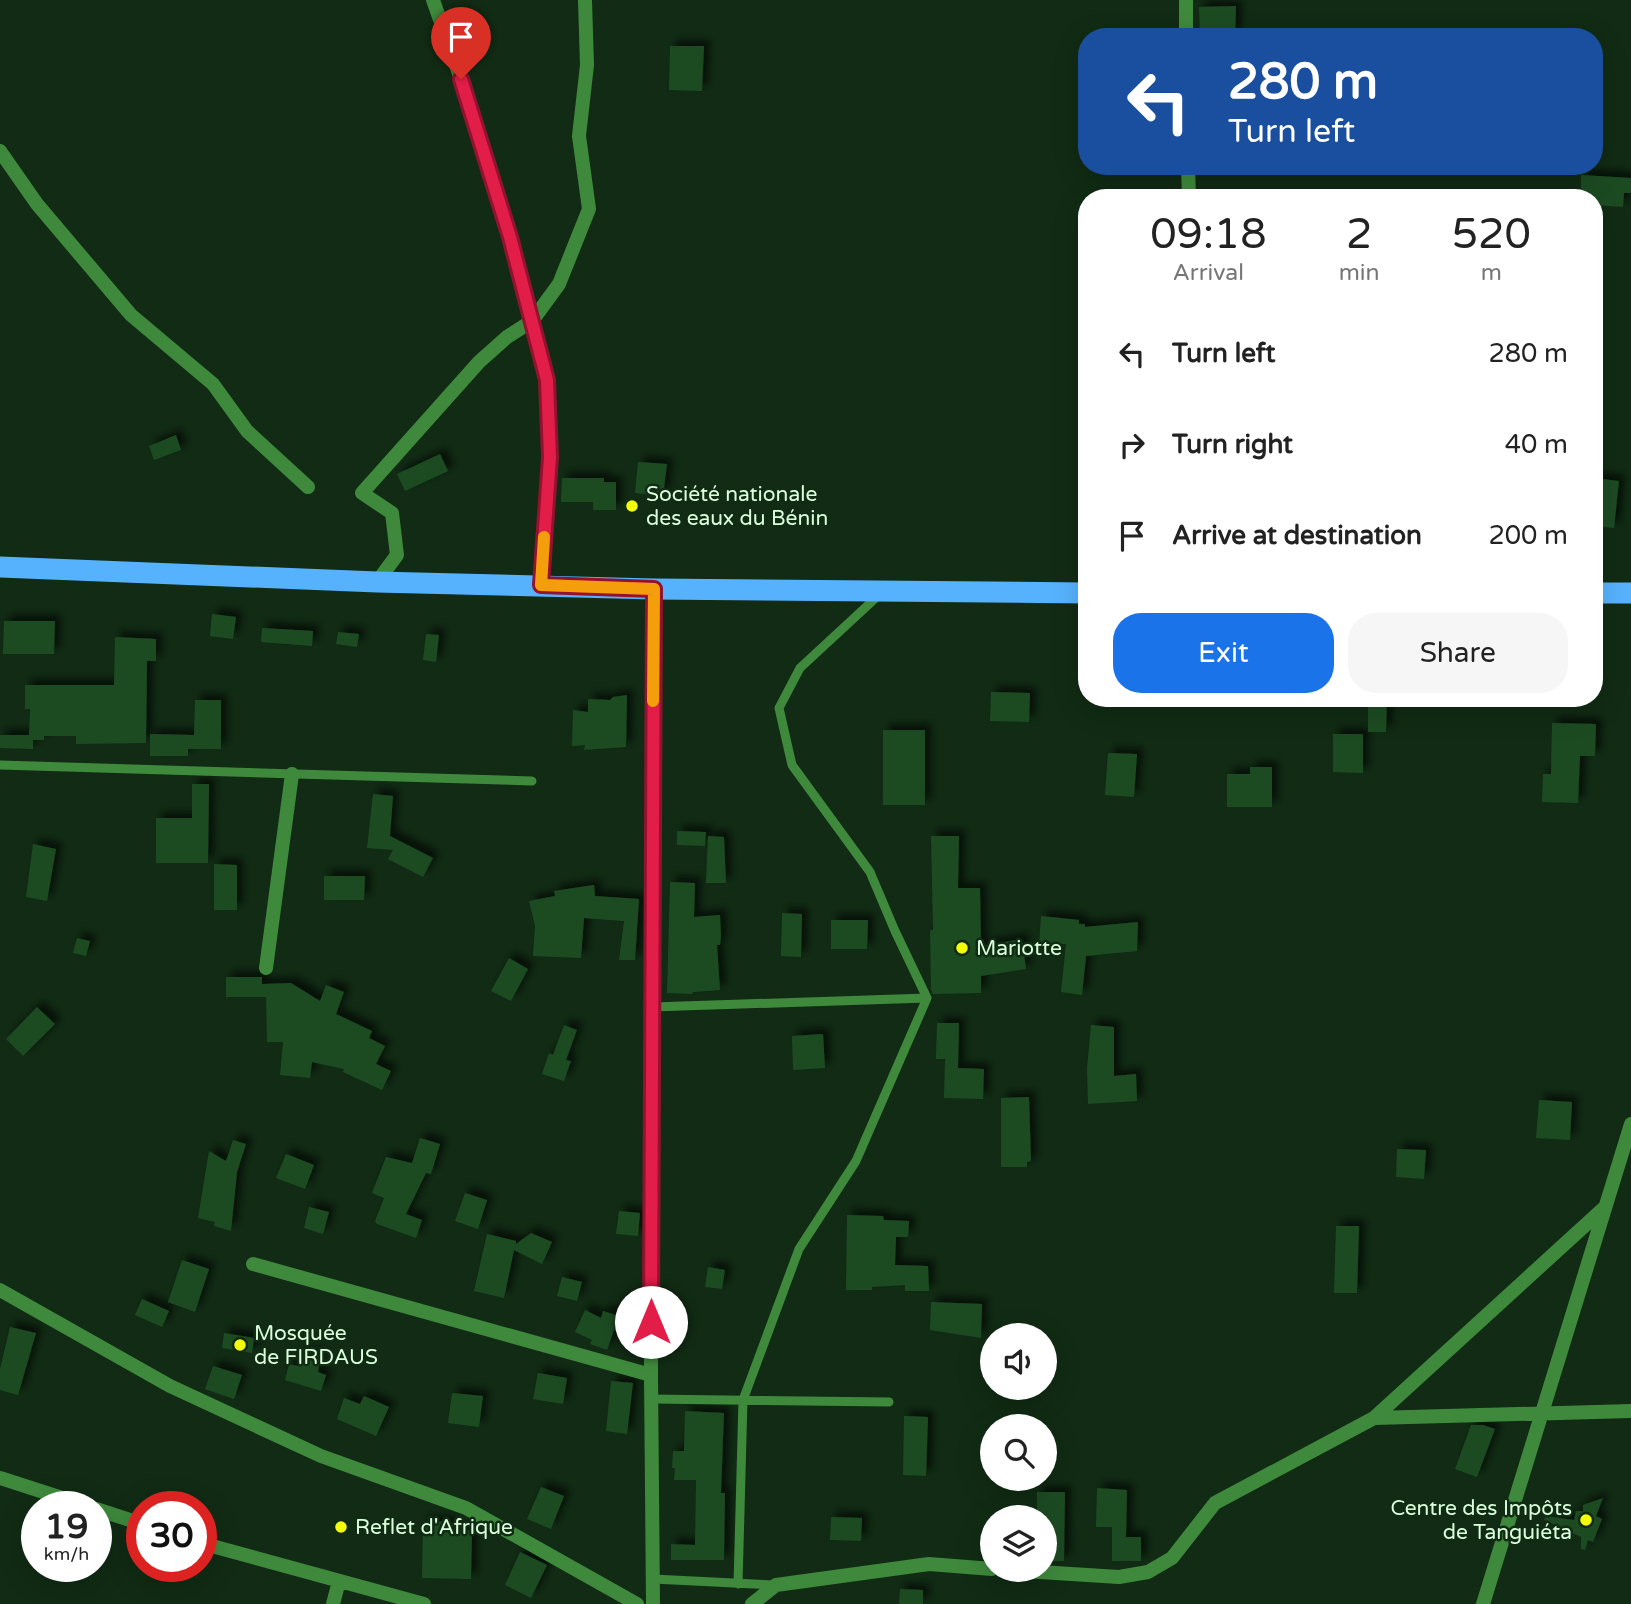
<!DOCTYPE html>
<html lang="en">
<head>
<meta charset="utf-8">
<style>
  :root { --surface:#fff; --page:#f6f6f6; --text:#222; --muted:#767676; --accent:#1a73e8 }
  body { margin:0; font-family:"Varela Round",sans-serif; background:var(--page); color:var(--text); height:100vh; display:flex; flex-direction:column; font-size:26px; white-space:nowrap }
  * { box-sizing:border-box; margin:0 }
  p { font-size:23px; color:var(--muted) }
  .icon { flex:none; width:38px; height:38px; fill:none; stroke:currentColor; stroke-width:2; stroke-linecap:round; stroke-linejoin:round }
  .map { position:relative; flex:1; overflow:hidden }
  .details { position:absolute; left:1078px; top:189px; width:525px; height:518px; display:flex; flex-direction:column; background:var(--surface); border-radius:28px; box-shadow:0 7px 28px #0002 }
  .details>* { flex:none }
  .hud { position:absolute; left:1078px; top:28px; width:525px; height:147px; border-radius:28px; box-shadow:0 7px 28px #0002; background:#1a4fa0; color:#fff; overflow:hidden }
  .tools { position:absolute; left:980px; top:1323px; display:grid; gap:14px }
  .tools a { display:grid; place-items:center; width:77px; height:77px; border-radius:50%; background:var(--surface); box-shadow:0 7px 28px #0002; font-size:35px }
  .speed { position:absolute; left:21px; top:1491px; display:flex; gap:14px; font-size:35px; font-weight:700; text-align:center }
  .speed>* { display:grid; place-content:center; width:91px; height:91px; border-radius:50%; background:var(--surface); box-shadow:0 7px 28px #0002; line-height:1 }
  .speed small { font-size:18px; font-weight:400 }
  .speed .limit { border:10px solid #d22; background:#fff; color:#111 }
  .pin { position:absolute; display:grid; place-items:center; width:60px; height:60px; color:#fff; margin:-72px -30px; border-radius:50% 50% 50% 0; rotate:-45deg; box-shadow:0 0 7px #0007 }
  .pin .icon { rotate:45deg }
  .me { position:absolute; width:77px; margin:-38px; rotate:0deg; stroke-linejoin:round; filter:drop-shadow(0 0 5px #0008) }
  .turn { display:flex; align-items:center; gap:24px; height:147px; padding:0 35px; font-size:32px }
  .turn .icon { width:91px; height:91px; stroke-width:2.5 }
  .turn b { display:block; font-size:49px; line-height:60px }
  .eta { display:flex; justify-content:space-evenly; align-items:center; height:119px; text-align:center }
  .eta b { font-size:42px; font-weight:600; line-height:49px }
  .cta { display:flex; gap:14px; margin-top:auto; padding:14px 35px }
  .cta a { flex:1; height:80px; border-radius:28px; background:var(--accent); color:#fff; font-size:28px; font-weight:600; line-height:80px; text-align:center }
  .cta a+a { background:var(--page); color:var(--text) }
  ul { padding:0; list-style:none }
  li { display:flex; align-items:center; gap:21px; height:91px; padding:0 35px }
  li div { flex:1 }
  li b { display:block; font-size:26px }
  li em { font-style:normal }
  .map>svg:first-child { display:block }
  .building { fill:#1d4b24; filter:url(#shadow) }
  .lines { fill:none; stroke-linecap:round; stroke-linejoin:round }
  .lane { stroke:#3f893d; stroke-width:9 }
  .street { stroke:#3f893d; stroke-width:14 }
  .highway { stroke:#57b2fd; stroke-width:21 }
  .route-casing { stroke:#92132f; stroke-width:18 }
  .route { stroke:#e11d48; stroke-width:12 }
  .slow { stroke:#f59e0b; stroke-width:12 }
  .poi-dot { fill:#f4fd09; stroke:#112b14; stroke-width:2.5 }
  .labels { text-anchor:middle; stroke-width:5; stroke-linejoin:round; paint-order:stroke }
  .poi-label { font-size:21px; fill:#dbffdd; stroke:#112b14; text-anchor:start }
</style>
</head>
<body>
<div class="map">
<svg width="1631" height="1604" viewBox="0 0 1631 1604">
  <defs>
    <filter id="shadow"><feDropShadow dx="6" dy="-6" stdDeviation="3.5" flood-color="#0009"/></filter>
  </defs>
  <rect width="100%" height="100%" fill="#112b14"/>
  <path class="building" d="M1236,6L1235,36L1200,34L1199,7Z
    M670,46H704L702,91L669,90Z
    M1581,175L1631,178V193H1624L1623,207L1594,205V198H1588V194H1581Z
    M176,435L181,450L154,460L149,446Z
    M440,454L448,471L405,491L397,474Z
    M638,462L667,464L663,496L635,493Z
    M562,478H604V482H616V510H593V502H561Z
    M1594,478L1619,481L1614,528L1594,526Z
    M212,614L236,617L233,639L210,636Z
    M4,621H55L54,654H3Z
    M262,628L313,631L312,646L261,642Z
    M338,632L359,634L357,647L336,644Z
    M426,634L439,635L436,662L423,660Z
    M115,637L156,639V661H147L146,743L76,744V736H44V740H33V749L0,748V735H29L30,709H25V685H114Z
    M991,692L1030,693L1029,722L990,721Z
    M627,695L626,747L584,750L585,745L572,746L573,710L588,712V699L610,700L613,697Z
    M1368,698H1387L1386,732H1368Z
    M195,700H221V749H188V756H150V734L194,735Z
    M1552,723L1596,724L1595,756H1580L1578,803L1542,802L1543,774H1551Z
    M883,730H925V805H883Z
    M1333,734H1363V773L1333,772Z
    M1108,753L1137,754L1134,797L1105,795Z
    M1250,767H1272V807H1227V774H1250Z
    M192,784H209L208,863H156V818H192Z
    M373,794L393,796L390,836L433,858L423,877L388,859L393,850L367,848Z
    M677,831L706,832L705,846L677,845Z
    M708,836L724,837L726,883H706Z
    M931,836H959L958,888H980L981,946L1022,939L1026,969L981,976V993L933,994L931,990L930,930H933Z
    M33,844L56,849L47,901L26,897Z
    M214,864L237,865V910H214Z
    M324,876H365L364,900H324Z
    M670,882L695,883L694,917L720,915L721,936L720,945H717L720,990L693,992L692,994L667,993Z
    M594,885L595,896L639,899L635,960H619L624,921L584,918L581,958L533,956L535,926L529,901L555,896L554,891Z
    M782,913L802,914L801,957L781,956Z
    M1041,916L1079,920V924H1085V927L1138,922L1137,951L1086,956L1082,995L1061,992L1066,944L1039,945Z
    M831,920H868L867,949H831Z
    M77,938L90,941L86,956L73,953Z
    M509,958L528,969L511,1001L491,991Z
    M226,977H262V984L291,983L320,1001L326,985L344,992L336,1014L372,1031L369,1038L385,1046L376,1064L391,1071L382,1090L343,1072L344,1069L312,1062L310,1078L280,1075L283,1042H267L266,997H226Z
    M37,1007L55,1024L23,1056L6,1039Z
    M937,1023H959L958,1068L984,1069L983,1099L944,1098L945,1059H936Z
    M564,1025L577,1030L566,1060L571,1061L564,1081L542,1074L549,1053L553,1055Z
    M1091,1025L1114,1027V1076L1136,1074L1137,1101L1088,1104L1087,1069Z
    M823,1034L825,1068L793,1070L792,1036Z
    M1029,1097L1031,1161L1027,1162V1167H1001V1098Z
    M1539,1100L1572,1102L1570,1140L1536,1138Z
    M420,1138L440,1144L431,1174L426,1173L406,1214L422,1220L416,1238L377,1224L375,1221L384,1198L372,1193L386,1157L412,1163Z
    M233,1140L246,1144L237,1172L231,1231L214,1226L215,1222L198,1218L209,1151L226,1161Z
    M1397,1149L1426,1150L1424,1179L1396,1177Z
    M286,1154L314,1165L305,1189L276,1178Z
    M465,1193L487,1200L478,1229L455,1221Z
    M309,1207L329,1212L323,1234L304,1228Z
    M619,1211L640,1213L638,1236L616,1234Z
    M847,1215L883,1216L884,1220L909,1221L908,1237H896L895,1265L928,1266L929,1291H905V1285L872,1287V1290H846Z
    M1336,1226H1359L1357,1293H1334Z
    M531,1233L552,1242L542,1264L514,1250L504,1298L474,1291L487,1234L516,1241V1244Z
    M182,1260L209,1269L195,1312L168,1302Z
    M708,1267L725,1270L722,1289L705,1287Z
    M562,1277L582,1282L577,1301L557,1296Z
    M142,1299L169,1311L162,1327L135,1315Z
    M931,1302L982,1304L981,1338L930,1330Z
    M585,1310L601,1318L603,1311L619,1316L607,1350L590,1344L592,1340L575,1332Z
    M10,1327L36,1333L18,1395L0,1390V1369Z
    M224,1333L254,1338L252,1353L222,1348Z
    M301,1352L321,1355L318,1372L326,1375L321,1391L285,1380L289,1364L298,1366Z
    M213,1366L242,1375L234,1399L205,1389Z
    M538,1373L567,1378L563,1404L533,1399Z
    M611,1381L633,1383L627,1434L606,1431Z
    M452,1393L483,1396L479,1427L448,1423Z
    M364,1396L389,1407L376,1436L337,1419L344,1398L360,1404Z
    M685,1411L724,1413L721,1493H725L724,1560H671V1544L695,1545L696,1480H674L675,1468H672L673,1451H684Z
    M904,1416L928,1417L926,1476L903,1475Z
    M1471,1425H1483L1495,1429L1477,1477L1455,1469Z
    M541,1487L564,1496L551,1529L527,1519Z
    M1097,1488L1127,1490L1126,1537H1141V1561H1112V1527H1096Z
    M1037,1492H1065L1064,1561H1045V1517H1037Z
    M1603,1498L1596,1516L1602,1519L1593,1542L1588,1540L1585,1550L1581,1549V1537L1544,1520L1546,1516L1574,1520L1576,1511H1583V1505Z
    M831,1517L862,1518L861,1541L830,1540Z
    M423,1521L451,1522V1530H472L471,1579L422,1578Z
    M520,1552L547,1565L531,1598L505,1585Z
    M900,1589L923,1590V1604H899Z"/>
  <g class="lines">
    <path class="lane" d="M0,765L532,781
      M652,1007L927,998
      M651,1399L889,1402
      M653,1579L774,1585
      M738,1584L743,1400L799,1249L856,1161L927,998L895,931L870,872L792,765L779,708L800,668L880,594"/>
    <path class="street" d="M433,0L470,105L510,237L547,380L550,457L541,585
      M1186,0V37
      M0,151L37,204L131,315L213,384L247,431L308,487
      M1188,166L1189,198
      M377,582L397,555L392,513L362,493L479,362L507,337L532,321L559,284L589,209L579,136L587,65L585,0
      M266,968L292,774
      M253,1264L651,1375
      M0,1290L170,1386L321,1456L466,1508L637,1604
      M1374,1418L1603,1209
      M0,1478L90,1507
      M96,1509L142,1524
      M201,1543L424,1604
      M1008,1570L1119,1577L1148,1572L1172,1558L1215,1503L1374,1418L1631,1411
      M333,1604L339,1581
      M653,1604L651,1375L654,589
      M752,1604L776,1585L929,1564L992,1569
      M1483,1604L1631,1124"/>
    <path class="highway" d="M0,567L377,582L654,589L1087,593
      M1594,593H1631"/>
  </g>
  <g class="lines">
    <defs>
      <path id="route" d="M461,79L510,237L547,380L550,457L541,585L654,589L651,1322"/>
    </defs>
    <use href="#route" class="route-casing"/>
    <use href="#route" class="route"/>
    <path class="slow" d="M544,537L541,585L654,589L653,701"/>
  </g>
  <g class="poi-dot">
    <circle cx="632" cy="506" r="7"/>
    <circle cx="962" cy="948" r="7"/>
    <circle cx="240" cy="1345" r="7"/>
    <circle cx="1586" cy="1520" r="7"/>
    <circle cx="341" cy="1527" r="7"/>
  </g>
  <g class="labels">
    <g class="poi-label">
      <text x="646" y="501">Société nationale<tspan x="646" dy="24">des eaux du Bénin</tspan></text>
      <text x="976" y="955">Mariotte</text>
      <text x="254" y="1340">Mosquée<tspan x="254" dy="24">de FIRDAUS</tspan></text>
      <text x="1572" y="1515" text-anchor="end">Centre des Impôts<tspan x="1572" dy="24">de Tanguiéta</tspan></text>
      <text x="355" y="1534">Reflet d'Afrique</text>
    </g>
  </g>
</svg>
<div class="tools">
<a><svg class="icon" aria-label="sound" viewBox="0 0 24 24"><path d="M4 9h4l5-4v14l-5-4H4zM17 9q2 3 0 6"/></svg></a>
<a><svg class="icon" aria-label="search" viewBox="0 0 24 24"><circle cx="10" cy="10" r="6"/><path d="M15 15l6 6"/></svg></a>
<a><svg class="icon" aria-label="layers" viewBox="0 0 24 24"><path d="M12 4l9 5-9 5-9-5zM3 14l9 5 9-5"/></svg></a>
</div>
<div class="speed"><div>19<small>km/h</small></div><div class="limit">30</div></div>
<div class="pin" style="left:461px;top:79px;background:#d93025"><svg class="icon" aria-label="arrive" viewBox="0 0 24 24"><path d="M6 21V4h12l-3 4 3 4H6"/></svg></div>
<svg class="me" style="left:651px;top:1322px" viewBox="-20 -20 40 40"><circle r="19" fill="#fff"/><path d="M0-13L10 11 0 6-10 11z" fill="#e11d48"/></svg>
<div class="hud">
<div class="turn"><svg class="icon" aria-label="left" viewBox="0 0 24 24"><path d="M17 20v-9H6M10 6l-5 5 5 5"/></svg><div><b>280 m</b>Turn left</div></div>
</div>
<section class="details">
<div class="eta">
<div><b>09:18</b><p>Arrival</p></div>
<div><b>2</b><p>min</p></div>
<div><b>520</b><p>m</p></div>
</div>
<ul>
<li><svg class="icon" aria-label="left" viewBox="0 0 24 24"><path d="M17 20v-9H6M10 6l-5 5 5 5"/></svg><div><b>Turn left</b></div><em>280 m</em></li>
<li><svg class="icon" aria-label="right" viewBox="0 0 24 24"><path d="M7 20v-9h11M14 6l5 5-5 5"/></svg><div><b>Turn right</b></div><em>40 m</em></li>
<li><svg class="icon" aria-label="arrive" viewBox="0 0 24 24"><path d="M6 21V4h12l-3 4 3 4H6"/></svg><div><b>Arrive at destination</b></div><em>200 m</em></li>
</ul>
<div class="cta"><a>Exit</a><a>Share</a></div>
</section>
</div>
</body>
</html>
